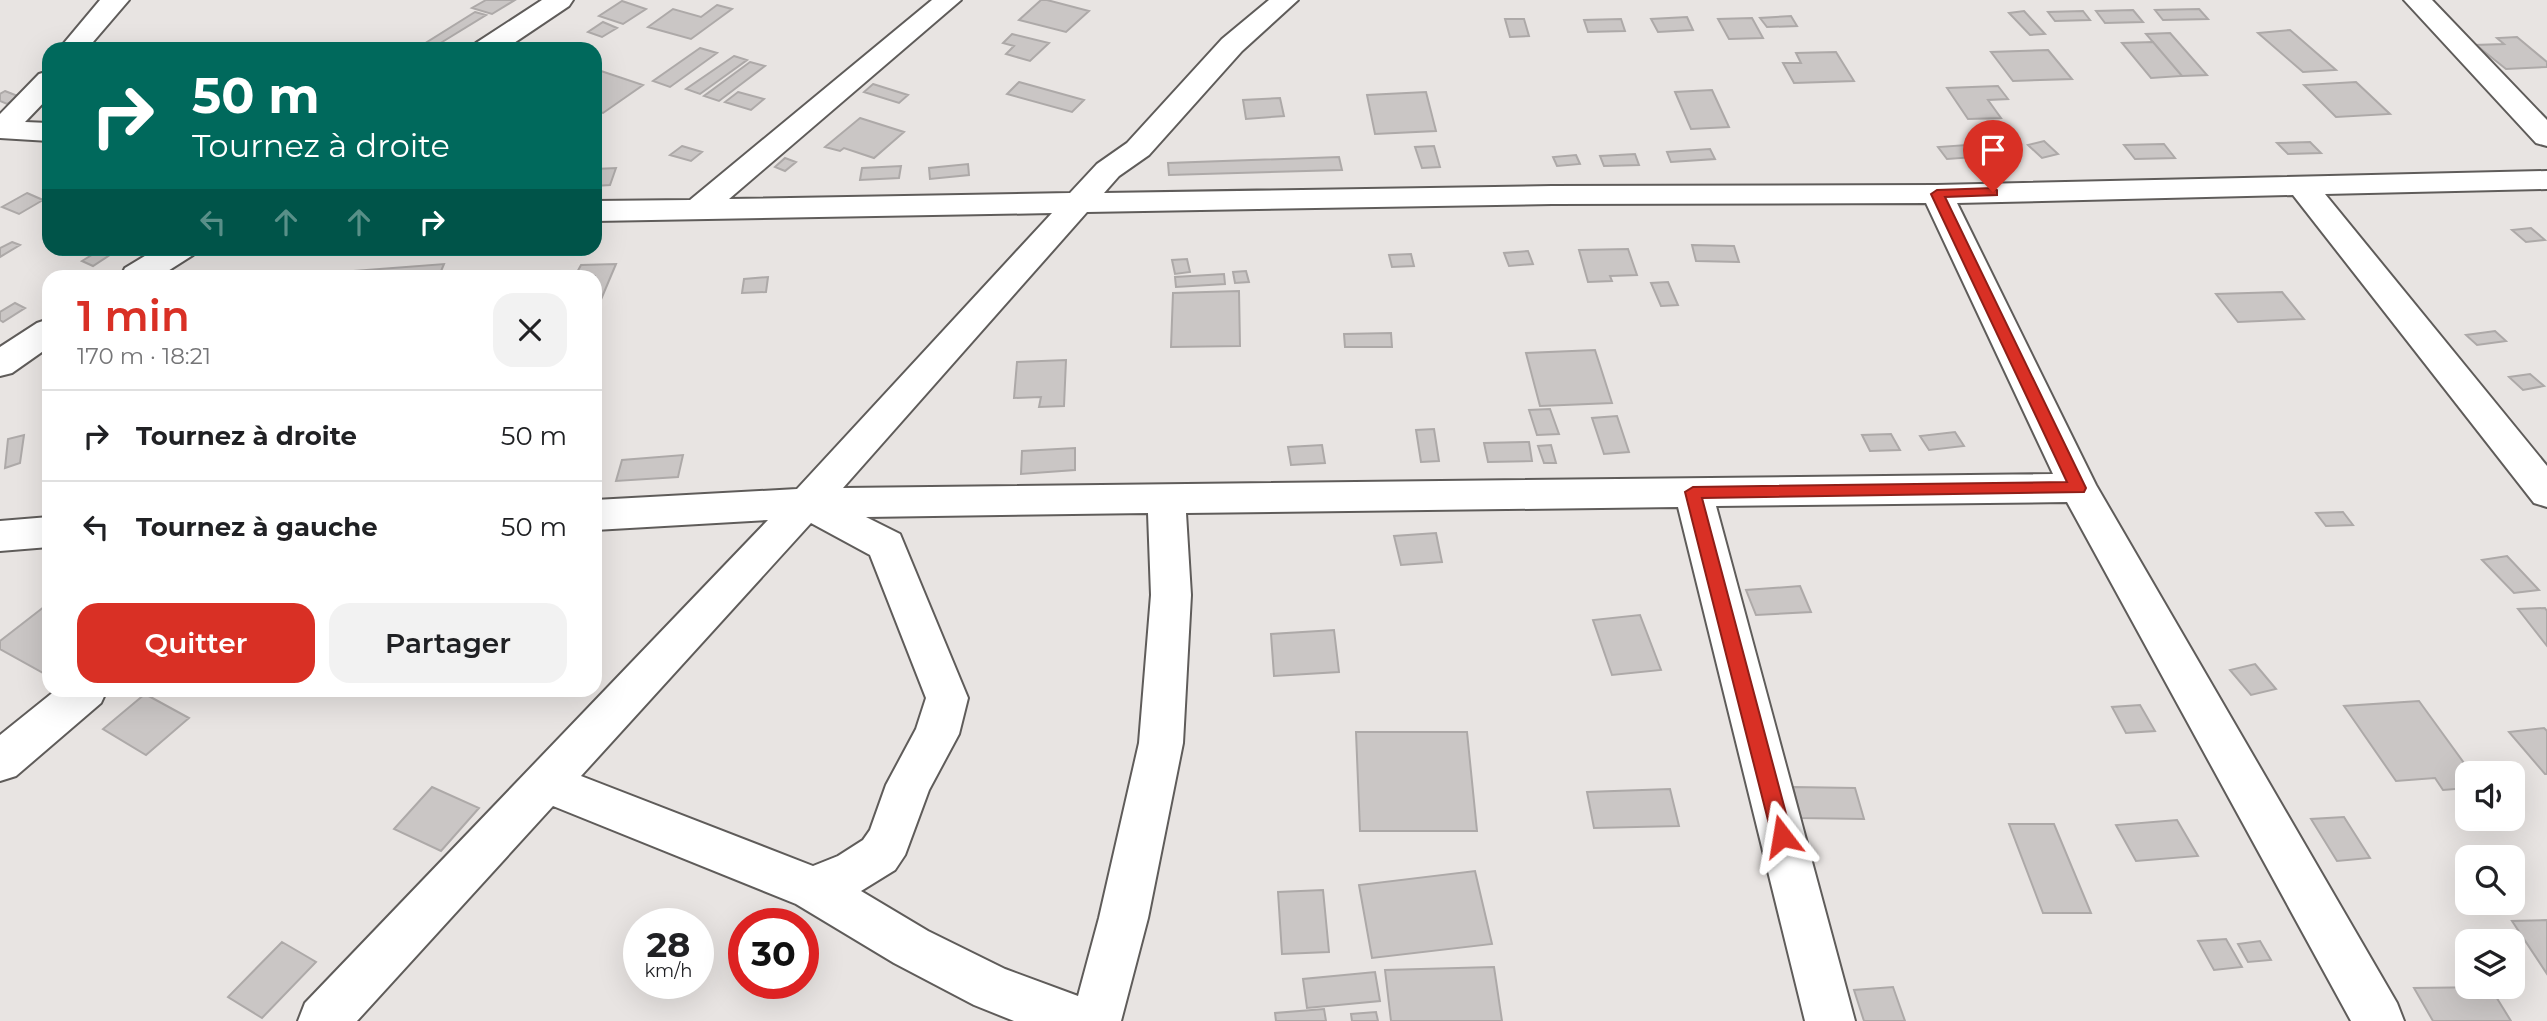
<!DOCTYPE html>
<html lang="fr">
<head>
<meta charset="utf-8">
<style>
  :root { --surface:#fff; --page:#f2f2f2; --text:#202124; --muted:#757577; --line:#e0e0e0; --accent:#d93025 }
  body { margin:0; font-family:Montserrat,sans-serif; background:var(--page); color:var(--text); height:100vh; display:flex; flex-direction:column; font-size:26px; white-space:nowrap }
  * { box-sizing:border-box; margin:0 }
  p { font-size:23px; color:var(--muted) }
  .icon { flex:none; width:38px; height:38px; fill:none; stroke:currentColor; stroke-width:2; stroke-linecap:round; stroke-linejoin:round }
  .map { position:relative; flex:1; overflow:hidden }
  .details { position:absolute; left:42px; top:270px; width:560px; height:427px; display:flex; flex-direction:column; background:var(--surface); border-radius:21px; box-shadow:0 7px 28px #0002 }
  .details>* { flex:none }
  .guide { position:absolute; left:42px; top:42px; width:560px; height:214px; border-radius:21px; box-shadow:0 7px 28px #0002; background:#00695c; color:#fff; overflow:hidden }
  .buttons { position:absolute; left:2455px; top:761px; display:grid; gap:14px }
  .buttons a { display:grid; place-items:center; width:70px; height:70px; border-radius:14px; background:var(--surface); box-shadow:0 7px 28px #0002; font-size:35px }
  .speed { position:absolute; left:623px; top:908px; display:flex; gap:14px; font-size:35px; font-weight:700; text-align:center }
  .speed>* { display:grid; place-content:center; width:91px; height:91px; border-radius:50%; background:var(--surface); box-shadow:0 7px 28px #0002; line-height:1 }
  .speed small { font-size:18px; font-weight:400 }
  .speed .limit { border:10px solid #d22; background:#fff; color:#111 }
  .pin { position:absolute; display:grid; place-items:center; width:60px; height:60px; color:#fff; margin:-72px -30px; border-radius:50% 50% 50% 0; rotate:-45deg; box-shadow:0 0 7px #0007 }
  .pin .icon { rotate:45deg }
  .me { position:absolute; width:77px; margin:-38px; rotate:346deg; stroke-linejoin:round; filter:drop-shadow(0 0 5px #0008) }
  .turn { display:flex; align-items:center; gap:24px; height:147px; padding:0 35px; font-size:32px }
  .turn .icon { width:91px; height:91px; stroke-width:2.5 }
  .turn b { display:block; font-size:49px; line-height:60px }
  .lanes { display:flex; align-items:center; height:66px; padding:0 35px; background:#0003; justify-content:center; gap:35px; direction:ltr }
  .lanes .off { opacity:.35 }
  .round { display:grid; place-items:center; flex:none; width:74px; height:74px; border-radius:21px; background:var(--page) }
  .overview { display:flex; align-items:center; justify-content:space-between; height:119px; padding:0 35px }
  h1 { font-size:42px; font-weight:600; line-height:52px; color:var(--accent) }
  .primary-button { display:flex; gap:14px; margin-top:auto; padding:14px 35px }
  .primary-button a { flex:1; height:80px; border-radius:21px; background:var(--accent); color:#fff; font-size:28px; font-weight:600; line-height:80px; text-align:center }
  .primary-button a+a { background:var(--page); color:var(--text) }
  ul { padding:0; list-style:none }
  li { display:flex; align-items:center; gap:21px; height:91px; padding:0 35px; border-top:2px solid var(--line) }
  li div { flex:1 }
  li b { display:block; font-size:26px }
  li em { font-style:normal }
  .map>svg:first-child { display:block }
  .building { fill:#cac6c5; stroke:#ada9a8; stroke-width:2 }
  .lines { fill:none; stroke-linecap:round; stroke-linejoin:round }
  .minor-casing { stroke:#5f5c5a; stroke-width:4 }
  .minor { fill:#fff; fill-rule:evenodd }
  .route { fill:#d93025; stroke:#8d1f18; stroke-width:2 }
</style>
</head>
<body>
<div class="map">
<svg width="2547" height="1021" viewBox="0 0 2547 1021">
  <rect width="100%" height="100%" fill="#e8e4e2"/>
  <path class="building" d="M486,0H515L492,14L472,8Z
    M1041,0H1047L1089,11L1066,32L1019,20Z
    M622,1L646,9L623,24L599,16Z
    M717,5L732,9L691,39L648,27L673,9L701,17Z
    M2199,9L2208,19L2163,20L2155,10Z
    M2133,10L2143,22L2105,23L2096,11Z
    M2024,11L2045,34L2030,35L2009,13Z
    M2083,11L2090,20L2055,21L2048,12Z
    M475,12L486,15L434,47L424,44Z
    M1791,16L1797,26L1767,27L1760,18Z
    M1687,17L1693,30L1658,32L1651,19Z
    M1752,18L1763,38L1729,39L1718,19Z
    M1505,19H1524L1529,36L1510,37Z
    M1621,19L1625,31L1588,32L1584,20Z
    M603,22L617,28L602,37L588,32Z
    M2290,30L2336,70L2303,72L2258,33Z
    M2170,33L2207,75L2182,76L2146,34Z
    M1012,34L1049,43L1030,61L1006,54L1014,46L1003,43Z
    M2517,37L2547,62V67L2506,69L2476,45L2504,44L2497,38Z
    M2153,42L2182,76L2151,78L2122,43Z
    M700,48L717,53L670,87L653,81Z
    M2048,50L2072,79L2013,81L1991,52Z
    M1836,52L1854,81L1794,83L1783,63H1801L1796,53Z
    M734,56L747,60L700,94L686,89Z
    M750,62L765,66L719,101L704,96Z
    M595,69L643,85L603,113L595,110Z
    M1019,82L1084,100L1072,112L1007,94Z
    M2356,82L2390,114L2336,117L2304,85Z
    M873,84L908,95L899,103L864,92Z
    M1998,86L2008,99L1988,100L2001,118L1968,119L1947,88Z
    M1712,90L1729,127L1691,129L1675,92Z
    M5,91L20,97L7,104L0,101V94Z
    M738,92L764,99L751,110L725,102Z
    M1426,92L1436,131L1375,134L1367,95Z
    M1280,98L1284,116L1246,119L1243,100Z
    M860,118L904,132L874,158L844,148L840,151L825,147Z
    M2044,141L2058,154L2042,158L2028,145Z
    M2310,142L2321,153L2288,154L2277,143Z
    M2164,144L2175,158L2135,159L2124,145Z
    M1967,145L1976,157L1947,159L1938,147Z
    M682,146L702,152L691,161L670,155Z
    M1434,146L1440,167L1422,168L1415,147Z
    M1710,149L1715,159L1671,162L1667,152Z
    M1635,154L1639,165L1604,166L1600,156Z
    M1576,155L1580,164L1557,166L1553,157Z
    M1339,157L1342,170L1169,175L1168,163Z
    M785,158L796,162L785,171L775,167Z
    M968,164L969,175L930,179L929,168Z
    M901,166L899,178L860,180L862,168Z
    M616,168L610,185L595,186V169Z
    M27,193L43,200L19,214L2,207Z
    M2531,228L2545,240L2526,242L2512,230Z
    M12,242L20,245L0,257V248Z
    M1692,245L1734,246L1739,262L1696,261Z
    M103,248L116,251L93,266L82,261Z
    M1628,249L1637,275L1610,276L1612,281L1588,282L1579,250Z
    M1528,251L1533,264L1509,266L1504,253Z
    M1411,254L1414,266L1392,267L1389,255Z
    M1187,259L1190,272L1175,274L1172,260Z
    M444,264L439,276H351L354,271Z
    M616,264L597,309H595V276H575L581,265Z
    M1246,271L1249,282L1235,283L1233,272Z
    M1224,274L1225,284L1176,287L1175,277Z
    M768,277L766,292L742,293L744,279Z
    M1668,282L1678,305L1661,306L1651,283Z
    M1239,291L1240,346L1171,347L1173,293Z
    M2282,292L2304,319L2238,322L2216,294Z
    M15,303L25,308L3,322L0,320V312Z
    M2495,331L2506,341L2477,345L2466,335Z
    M1391,333L1392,347H1345L1344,334Z
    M1595,350L1612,403L1540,406L1526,353Z
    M1066,360L1064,406L1039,407L1041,397L1014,398L1017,362Z
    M2530,374L2544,386L2523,390L2509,377Z
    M1550,409L1559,434L1537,435L1529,410Z
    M1617,416L1629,452L1604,454L1592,418Z
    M1434,429L1439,461L1421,462L1416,430Z
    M1955,432L1964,446L1929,450L1920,436Z
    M1891,434L1900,450L1870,451L1862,435Z
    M24,435L20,463L5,468L8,439Z
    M1529,442L1532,461L1488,462L1484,443Z
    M1322,445L1325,463L1291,465L1288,447Z
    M1551,445L1556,463H1544L1538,446Z
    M1075,448V470L1021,474L1022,451Z
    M683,455L678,477L616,481L622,460Z
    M2343,512L2353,525L2326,526L2316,513Z
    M1436,533L1442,562L1401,565L1394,536Z
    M2507,556L2539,590L2514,593L2482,560Z
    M1800,586L1811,612L1756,615L1746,590Z
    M49,603V671L45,674L0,649V641Z
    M2545,608L2547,611V646L2518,609Z
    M1640,615L1661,670L1612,675L1593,620Z
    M1334,630L1339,672L1274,676L1271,634Z
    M2255,664L2276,689L2251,695L2230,670Z
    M145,694L189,718L146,755L103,729Z
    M2419,701L2472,774H2468V788L2443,790L2435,778L2396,781L2344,706Z
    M2140,705L2155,731L2126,733L2112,707Z
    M2544,728L2547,731V774H2545L2509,732Z
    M1356,732H1467L1477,831H1360Z
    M432,787L479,808L441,851L394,829Z
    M1793,787L1855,788L1864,819L1801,818Z
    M1670,789L1679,826L1594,828L1587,792Z
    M2344,817L2370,858L2337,861L2311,819Z
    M2177,820L2198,856L2136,861L2116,825Z
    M2009,824H2054L2091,913H2043Z
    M1475,871L1492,944L1372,958L1359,885Z
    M1323,890L1329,952L1282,954L1278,892Z
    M2547,920V974L2512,921Z
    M2226,939L2242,967L2214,970L2198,941Z
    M2260,941L2271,960L2248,962L2238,944Z
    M282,942L316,962L262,1018L228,997Z
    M1494,967L1502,1021H1391L1385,970Z
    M1375,972L1380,1001L1307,1008L1303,979Z
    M1893,987L1905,1021H1864L1854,990Z
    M2490,987L2511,1021H2433L2414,988Z
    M1324,1009L1326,1021H1276L1275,1013Z
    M1376,1012L1378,1021H1352L1351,1014Z"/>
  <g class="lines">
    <defs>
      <path id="minor" d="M100,0H129L87,49H59Z
        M542,0H573L569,6L505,49H472L476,43Z
        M932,0H961L729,199L1070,193L1097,164L1127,143L1222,39L1269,0H1298L1242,51L1149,155L1119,176L1104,193L1552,186L1937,185L2547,171V189L2325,194L2547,466V507L2534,503L2293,195L1957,203L2096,485L2397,1003L2404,1021H2351L2067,502L1716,506L1855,1021H1805L1678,507L1186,513L1191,595L1183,743L1148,918L1121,1021H1014L974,1005L894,963L796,904L553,806L357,1021H298L305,1003L768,520L595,530V500L797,489L1052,213L595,221V201L690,200ZM1926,203L2053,474L843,488L1087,212L1552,204ZM1148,513L1151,595L1139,743L1099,918L1078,996L1005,969L928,931L861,891L895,870L905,855L929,790L959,734L968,698L900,534L866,517ZM811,523L870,555L926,698L916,729L886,785L870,830L863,840L838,856L813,866L581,776Z
        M2404,0H2432L2547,120V146L2536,143Z
        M49,71V97L25,122L49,123V141L0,138V114L39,74Z
        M158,248H198L193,255L160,276H121L125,268Z
        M49,319V347L12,373L0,376V347L37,323Z
        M49,517V547L0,551V521Z
        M56,690H107L101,703L16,776L0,781V735Z"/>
    </defs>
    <use href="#minor" class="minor-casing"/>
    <use href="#minor" class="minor"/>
  </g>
  <path class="route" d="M1993,188L1997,190V195L1945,197L2086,488L2084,492L1702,498L1792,836L1789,842L1782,845L1775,842L1772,836L1685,492L1693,487L2067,482L1931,194L1937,190Z"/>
</svg>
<div class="buttons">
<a><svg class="icon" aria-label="sound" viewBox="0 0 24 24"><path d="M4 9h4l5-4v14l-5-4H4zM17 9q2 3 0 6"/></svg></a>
<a><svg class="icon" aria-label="search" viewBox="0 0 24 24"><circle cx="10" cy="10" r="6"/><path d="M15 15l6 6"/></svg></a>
<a><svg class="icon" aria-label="layers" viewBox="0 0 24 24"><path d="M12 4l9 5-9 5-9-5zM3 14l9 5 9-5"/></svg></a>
</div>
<div class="speed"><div>28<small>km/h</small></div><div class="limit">30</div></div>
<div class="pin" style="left:1993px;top:192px;background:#d93025"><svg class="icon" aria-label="arrive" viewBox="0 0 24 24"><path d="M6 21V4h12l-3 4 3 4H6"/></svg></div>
<svg class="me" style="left:1782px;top:836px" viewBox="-20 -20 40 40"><path d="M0-17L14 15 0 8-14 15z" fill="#d93025" stroke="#fff" stroke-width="4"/></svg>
<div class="guide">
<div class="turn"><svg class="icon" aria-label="right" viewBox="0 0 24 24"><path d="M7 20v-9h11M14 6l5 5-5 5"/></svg><div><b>50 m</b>Tournez à droite</div></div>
<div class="lanes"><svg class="icon off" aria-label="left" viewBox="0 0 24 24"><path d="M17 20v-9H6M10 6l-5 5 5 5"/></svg><svg class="icon off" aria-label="ahead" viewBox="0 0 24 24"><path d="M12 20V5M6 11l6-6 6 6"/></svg><svg class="icon off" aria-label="ahead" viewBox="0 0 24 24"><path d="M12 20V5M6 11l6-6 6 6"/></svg><svg class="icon" aria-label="right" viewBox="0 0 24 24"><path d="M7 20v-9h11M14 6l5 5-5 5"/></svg></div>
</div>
<section class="details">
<div class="overview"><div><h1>1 min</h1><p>170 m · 18:21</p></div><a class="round"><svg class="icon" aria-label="close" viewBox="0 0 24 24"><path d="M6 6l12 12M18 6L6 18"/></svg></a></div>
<ul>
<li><svg class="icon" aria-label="right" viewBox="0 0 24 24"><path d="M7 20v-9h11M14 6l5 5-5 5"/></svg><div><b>Tournez à droite</b></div><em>50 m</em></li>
<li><svg class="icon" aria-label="left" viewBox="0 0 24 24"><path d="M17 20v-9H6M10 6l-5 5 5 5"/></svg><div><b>Tournez à gauche</b></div><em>50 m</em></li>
</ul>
<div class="primary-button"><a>Quitter</a><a>Partager</a></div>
</section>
</div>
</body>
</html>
